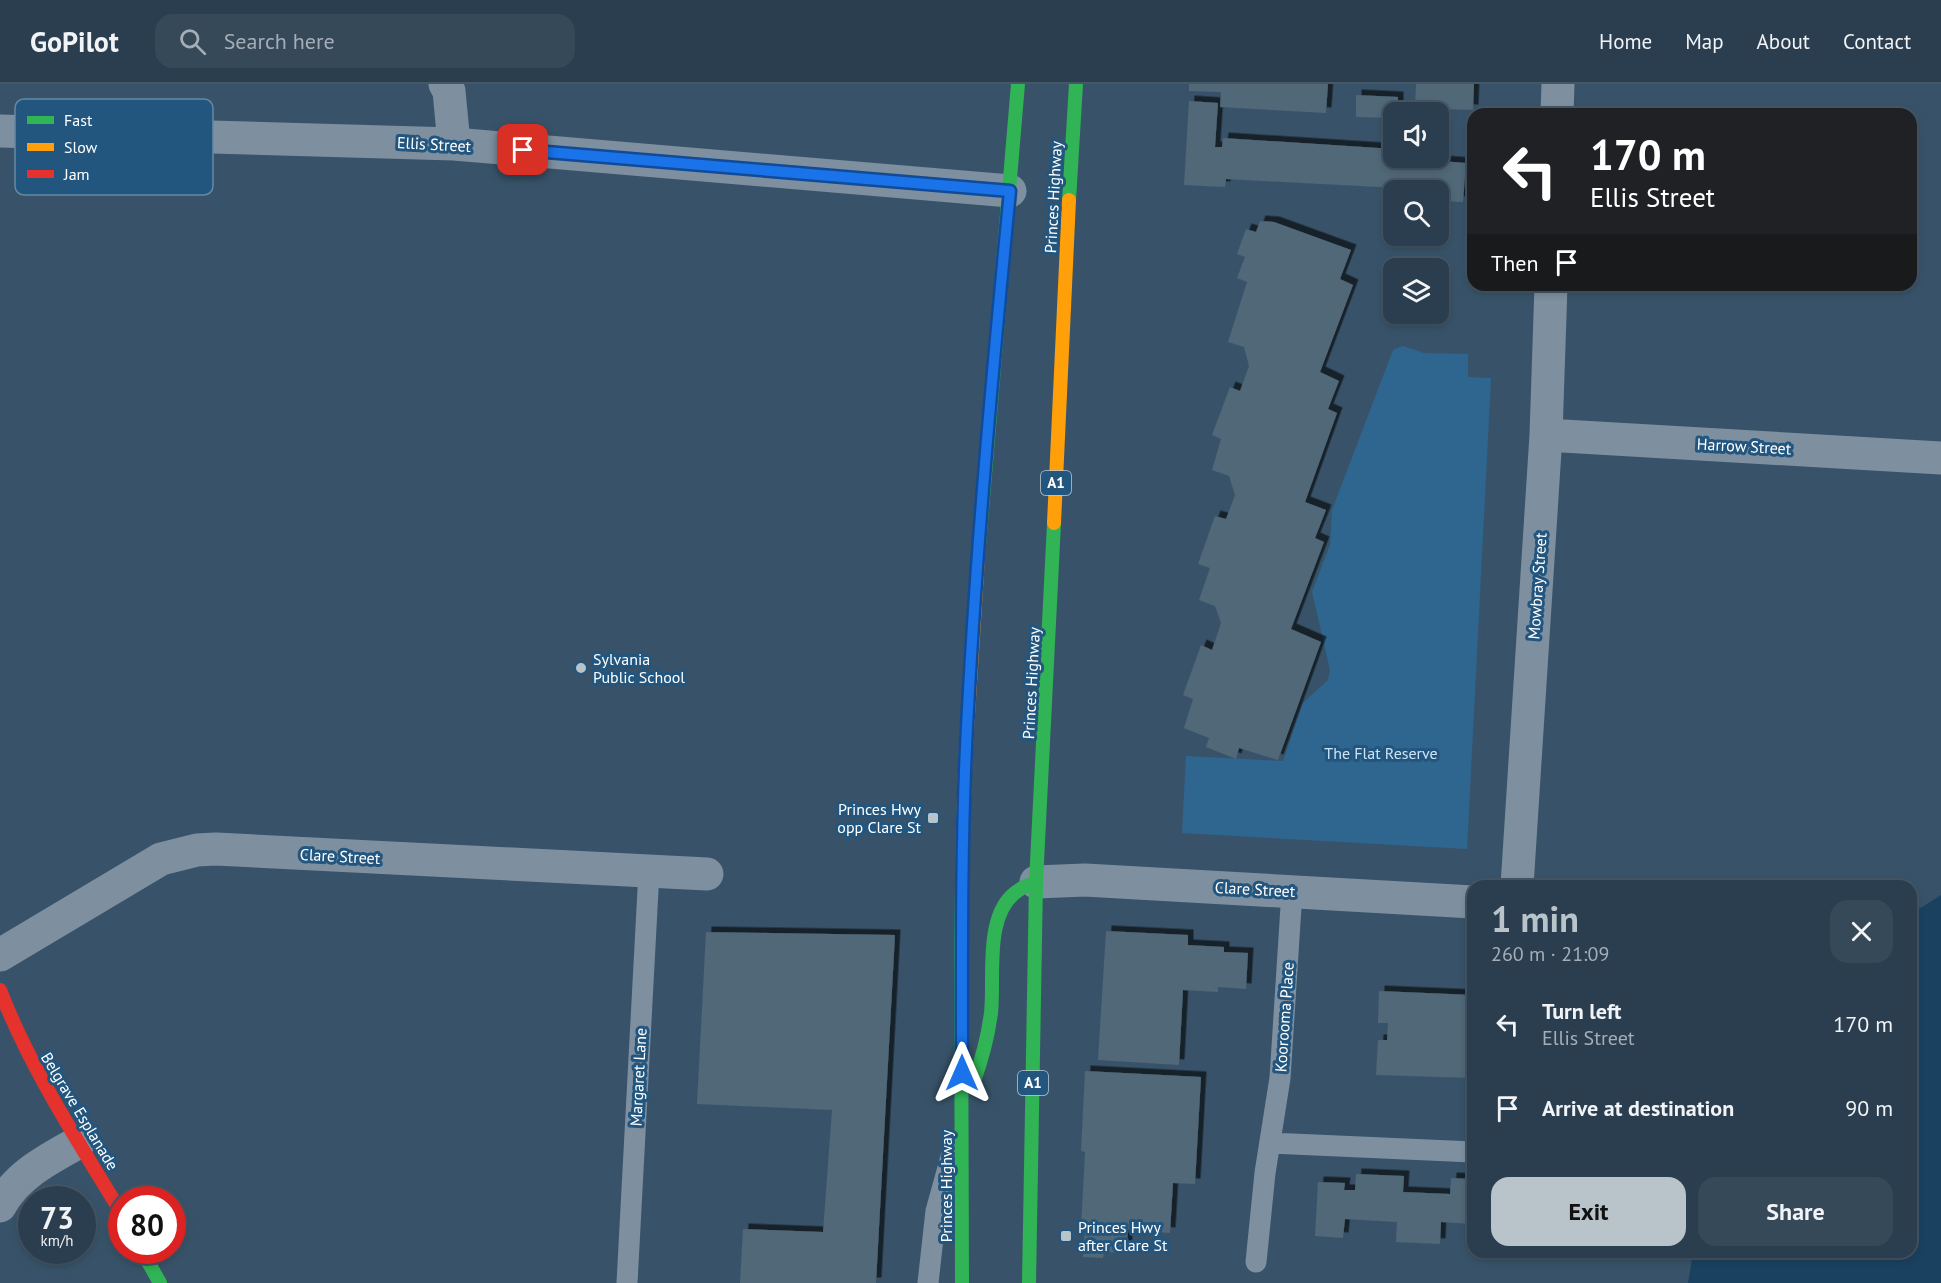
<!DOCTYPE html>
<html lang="en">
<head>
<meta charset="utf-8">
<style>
  :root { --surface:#2a3e4f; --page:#364959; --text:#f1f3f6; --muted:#a5aeb7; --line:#465766; --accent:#b9c3ca }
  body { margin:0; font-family:"PT Sans",sans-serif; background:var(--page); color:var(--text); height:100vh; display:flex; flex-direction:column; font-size:22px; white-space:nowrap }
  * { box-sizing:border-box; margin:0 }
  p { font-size:20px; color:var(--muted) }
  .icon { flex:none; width:33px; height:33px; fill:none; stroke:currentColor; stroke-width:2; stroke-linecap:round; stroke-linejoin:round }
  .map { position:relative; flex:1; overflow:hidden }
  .details { position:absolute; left:1467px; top:796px; width:450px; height:378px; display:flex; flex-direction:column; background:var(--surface); border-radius:18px; box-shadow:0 3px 9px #0003,0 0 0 2px var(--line) }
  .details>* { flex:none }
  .guide { position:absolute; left:1467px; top:24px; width:450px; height:183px; border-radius:18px; box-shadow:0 3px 9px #0003,0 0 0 2px var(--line); background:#202124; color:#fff; overflow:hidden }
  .controls { position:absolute; left:1383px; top:18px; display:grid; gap:12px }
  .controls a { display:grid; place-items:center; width:66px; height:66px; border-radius:12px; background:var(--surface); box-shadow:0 3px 9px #0003,0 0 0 2px var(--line); font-size:30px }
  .speed { position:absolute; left:18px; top:1102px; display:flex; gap:12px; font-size:30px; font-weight:700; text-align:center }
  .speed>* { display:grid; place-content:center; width:78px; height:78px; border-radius:50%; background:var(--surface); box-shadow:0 3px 9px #0003,0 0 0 2px var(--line); line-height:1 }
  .speed small { font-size:15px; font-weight:400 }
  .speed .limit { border:9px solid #d22; background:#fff; color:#111 }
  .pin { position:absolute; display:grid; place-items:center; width:51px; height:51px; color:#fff; margin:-26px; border-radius:12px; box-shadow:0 3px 9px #0006 }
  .me { position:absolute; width:66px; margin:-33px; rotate:0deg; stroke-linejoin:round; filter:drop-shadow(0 0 4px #0008) }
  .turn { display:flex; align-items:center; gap:21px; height:126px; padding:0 24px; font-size:27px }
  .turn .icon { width:78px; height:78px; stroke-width:2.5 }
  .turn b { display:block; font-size:42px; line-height:51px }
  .then { display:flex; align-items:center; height:57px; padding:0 24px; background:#0003; gap:12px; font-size:22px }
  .round { display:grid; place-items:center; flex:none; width:63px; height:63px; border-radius:18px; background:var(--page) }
  .headline { display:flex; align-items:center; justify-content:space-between; height:102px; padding:0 24px }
  h1 { font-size:36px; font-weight:600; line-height:45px; color:var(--accent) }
  .button { display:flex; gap:12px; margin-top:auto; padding:12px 24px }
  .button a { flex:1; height:69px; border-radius:18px; background:var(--accent); color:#111; font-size:24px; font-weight:600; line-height:69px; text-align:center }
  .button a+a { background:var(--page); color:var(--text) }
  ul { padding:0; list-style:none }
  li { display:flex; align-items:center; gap:18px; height:84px; padding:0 24px }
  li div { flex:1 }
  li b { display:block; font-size:22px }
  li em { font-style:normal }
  header { display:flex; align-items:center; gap:36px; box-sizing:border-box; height:84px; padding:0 30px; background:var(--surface); border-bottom:2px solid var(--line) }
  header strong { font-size:28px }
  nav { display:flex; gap:33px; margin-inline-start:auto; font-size:21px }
  .search { width:420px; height:54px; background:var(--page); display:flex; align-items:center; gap:15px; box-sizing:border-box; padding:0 21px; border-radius:18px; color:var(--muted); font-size:22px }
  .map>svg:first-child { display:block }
  .green { fill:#2f6690 }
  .water { fill:#1b4160 }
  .building { fill:#516779; filter:url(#shadow) }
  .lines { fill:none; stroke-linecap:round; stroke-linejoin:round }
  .lane { stroke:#7e90a0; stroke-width:21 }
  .street { stroke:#7e90a0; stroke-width:33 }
  .fast { stroke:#30b455; stroke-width:14 }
  .slow { stroke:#ff9f0a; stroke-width:14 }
  .jam { stroke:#e5322d; stroke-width:14 }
  .route-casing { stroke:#114b97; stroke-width:15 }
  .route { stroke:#1a73e8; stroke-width:10 }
  .poi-dot { fill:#b9c3ca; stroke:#23567e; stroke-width:2 }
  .labels { text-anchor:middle; stroke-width:6; stroke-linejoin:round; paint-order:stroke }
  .shield { fill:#23567e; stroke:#bdccd8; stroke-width:1.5 }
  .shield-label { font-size:15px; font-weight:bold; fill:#fff }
  .street-label { font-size:16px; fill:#fff; stroke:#23567e }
  .poi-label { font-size:16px; fill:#fff; stroke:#23567e; text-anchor:start }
  .park-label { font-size:16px; fill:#cce3f5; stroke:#23567e }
  .key { fill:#23567e; stroke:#6589a5; stroke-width:1.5 }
  .key-label { font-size:16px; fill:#fff }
</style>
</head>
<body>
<header>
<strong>GoPilot</strong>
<div class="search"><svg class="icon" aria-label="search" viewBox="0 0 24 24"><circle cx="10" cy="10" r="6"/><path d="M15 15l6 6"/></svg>Search here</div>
<nav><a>Home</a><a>Map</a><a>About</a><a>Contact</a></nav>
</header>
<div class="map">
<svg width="1941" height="1199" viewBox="0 0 1941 1199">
  <defs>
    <filter id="shadow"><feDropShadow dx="5.5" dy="-5.5" stdDeviation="0" flood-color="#0009"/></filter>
  </defs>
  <rect width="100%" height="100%" fill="#385369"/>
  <path class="green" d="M1403,262L1424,269L1468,270V293L1491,294L1467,765L1182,749L1186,672L1283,677L1303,619L1328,596L1330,586L1312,508L1330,461L1332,426L1393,266Z"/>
  <path class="water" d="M1941,811V1199H1688L1693,1169L1911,1168V830Z"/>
  <path class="building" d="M1189,0H1328L1326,29L1220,23L1221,8L1189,7Z
    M1416,0H1474L1473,26L1415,24Z
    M1356,11L1398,13V28H1394V34L1356,33Z
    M1189,17L1218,19L1215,63H1222L1223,54L1394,65V74H1429V76L1466,79L1463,118L1438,117V106L1226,95L1225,103L1184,101Z
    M1260,137L1274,138L1351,166L1340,195L1353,201L1320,288L1339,297L1328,325L1337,329L1305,418L1326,426L1315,454L1324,458L1291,545L1321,558L1278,676L1239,664L1236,675L1206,663L1209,654L1184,644L1193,615L1183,611L1201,561L1212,566L1221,539L1215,522L1199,516L1210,484L1198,480L1215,432L1226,435L1235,411L1229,392L1212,386L1221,355L1212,351L1230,303L1240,307L1249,282L1244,263L1228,258L1247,198L1237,194L1245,173L1237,170L1246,145L1256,148Z
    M1106,847L1188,851V861L1224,863V868L1248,869L1246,905L1218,903V908L1183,906L1179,981L1098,976Z
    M706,848L895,851L876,1199H740L743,1145L823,1148L832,1026L697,1020Z
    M1379,907L1473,911V994L1376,991L1378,956H1387L1388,939H1378Z
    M1085,987L1201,993L1195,1100L1173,1099L1170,1149L1128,1146L1126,1169L1104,1168L1103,1174L1083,1173L1085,1143H1081L1085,1068L1081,1067Z
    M1356,1090L1404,1092L1403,1108L1450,1110L1451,1094L1473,1095V1140L1441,1138L1440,1160L1396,1158L1397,1138L1345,1135L1343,1154L1315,1152L1318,1098L1345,1099L1344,1106H1355Z"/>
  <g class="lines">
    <path class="lane" d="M1270,1059L1473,1068
      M1256,1178L1265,1089L1280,994L1292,807
      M627,1199L649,787
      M928,1199L936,1127L954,1062"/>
    <path class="street" d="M445,0L449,7L454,60
      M1557,30L1558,0
      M0,47L454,60L1010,107
      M1546,351L1941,374
      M1036,798L1085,796L1473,818
      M1517,802L1546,351L1551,201
      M0,871L161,775L197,766L216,765L707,790
      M0,1122C17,1091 48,1075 79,1058"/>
    <path class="fast" d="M1069,116L1076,0
      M978,473L1018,0
      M974,997C982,975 988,952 991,929C995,893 983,828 1019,806C1024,802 1031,800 1036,798
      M142,1167L160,1199
      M962,1199L961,863L963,739
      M1029,1199L1036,798L1054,439"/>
    <path class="slow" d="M1054,439L1069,116
      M963,739L966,662L978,473"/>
    <path class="jam" d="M0,906C31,986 78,1057 122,1130"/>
  </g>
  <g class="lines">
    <defs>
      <path id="route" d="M523,66L1010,107C992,292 975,477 966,663C961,771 962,880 962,989"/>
    </defs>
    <use href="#route" class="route-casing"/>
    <use href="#route" class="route"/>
  </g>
  <g class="poi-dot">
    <circle cx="581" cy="584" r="6"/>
    <rect x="927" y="728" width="12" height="12" rx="3"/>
    <rect x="1060" y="1146" width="12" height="12" rx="3"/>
  </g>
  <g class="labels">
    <g class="shield">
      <rect x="1041" y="387" width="30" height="24" rx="4.5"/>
      <rect x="1018" y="987" width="30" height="24" rx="4.5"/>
    </g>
    <g class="shield-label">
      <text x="1056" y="404">A1</text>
      <text x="1033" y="1004">A1</text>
    </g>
    <g class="street-label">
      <text transform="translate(434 60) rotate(3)" y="6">Ellis Street</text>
      <text transform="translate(1053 113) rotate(-87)" y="6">Princes Highway</text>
      <text transform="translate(1744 362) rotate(3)" y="6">Harrow Street</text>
      <text transform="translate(1537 502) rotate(-86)" y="6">Mowbray Street</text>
      <text transform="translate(1031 599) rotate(-87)" y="6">Princes Highway</text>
      <text transform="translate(340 772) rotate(3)" y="6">Clare Street</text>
      <text transform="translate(1255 805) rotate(3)" y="6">Clare Street</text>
      <text transform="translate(1284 933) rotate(-86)" y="6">Koorooma Place</text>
      <text transform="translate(638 993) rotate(-87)" y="6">Margaret Lane</text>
      <text transform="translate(80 1027) rotate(59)" y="6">Belgrave Esplanade</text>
      <text transform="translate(946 1102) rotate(-90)" y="6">Princes Highway</text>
    </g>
    <g class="poi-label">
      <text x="593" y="581">Sylvania<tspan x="593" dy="18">Public School</tspan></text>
      <text x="921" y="731" text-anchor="end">Princes Hwy<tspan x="921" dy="18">opp Clare St</tspan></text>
      <text x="1078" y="1149">Princes Hwy<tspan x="1078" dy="18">after Clare St</tspan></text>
    </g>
    <g class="park-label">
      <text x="1381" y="675">The Flat Reserve</text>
    </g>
  </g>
  <rect x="15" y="15" width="198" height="96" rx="9" class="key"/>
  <rect x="27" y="32" width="27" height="8" fill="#30b455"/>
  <rect x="27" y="59" width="27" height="8" fill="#ff9f0a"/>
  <rect x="27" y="86" width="27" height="8" fill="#e5322d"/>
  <g class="key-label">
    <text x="64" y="42">Fast</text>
    <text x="64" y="69">Slow</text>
    <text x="64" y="96">Jam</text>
  </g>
</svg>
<div class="controls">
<a><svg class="icon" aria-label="sound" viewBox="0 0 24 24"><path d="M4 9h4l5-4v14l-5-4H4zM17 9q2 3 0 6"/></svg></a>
<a><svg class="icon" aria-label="search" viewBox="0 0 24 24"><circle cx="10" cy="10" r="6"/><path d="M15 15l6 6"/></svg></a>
<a><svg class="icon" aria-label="layers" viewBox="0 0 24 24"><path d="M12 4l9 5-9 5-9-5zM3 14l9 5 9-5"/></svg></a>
</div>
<div class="speed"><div>73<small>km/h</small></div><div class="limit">80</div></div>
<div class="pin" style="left:523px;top:66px;background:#d93025"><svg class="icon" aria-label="arrive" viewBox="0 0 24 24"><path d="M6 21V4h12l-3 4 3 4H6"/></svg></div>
<svg class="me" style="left:962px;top:989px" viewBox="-20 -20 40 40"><path d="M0-17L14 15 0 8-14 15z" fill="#1a73e8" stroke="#fff" stroke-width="4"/></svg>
<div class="guide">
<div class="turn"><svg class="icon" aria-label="left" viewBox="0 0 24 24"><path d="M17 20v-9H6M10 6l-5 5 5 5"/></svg><div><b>170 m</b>Ellis Street</div></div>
<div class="then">Then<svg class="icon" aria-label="arrive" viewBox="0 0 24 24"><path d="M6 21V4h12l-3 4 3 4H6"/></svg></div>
</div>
<section class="details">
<div class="headline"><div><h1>1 min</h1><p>260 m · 21:09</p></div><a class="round"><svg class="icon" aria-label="close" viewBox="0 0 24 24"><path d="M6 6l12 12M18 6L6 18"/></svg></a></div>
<ul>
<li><svg class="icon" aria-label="left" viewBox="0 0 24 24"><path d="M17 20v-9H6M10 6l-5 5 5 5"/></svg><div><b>Turn left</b><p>Ellis Street</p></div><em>170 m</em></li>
<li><svg class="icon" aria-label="arrive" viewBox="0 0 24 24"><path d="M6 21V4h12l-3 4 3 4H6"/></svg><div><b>Arrive at destination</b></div><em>90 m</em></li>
</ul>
<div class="button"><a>Exit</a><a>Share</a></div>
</section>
</div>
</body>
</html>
